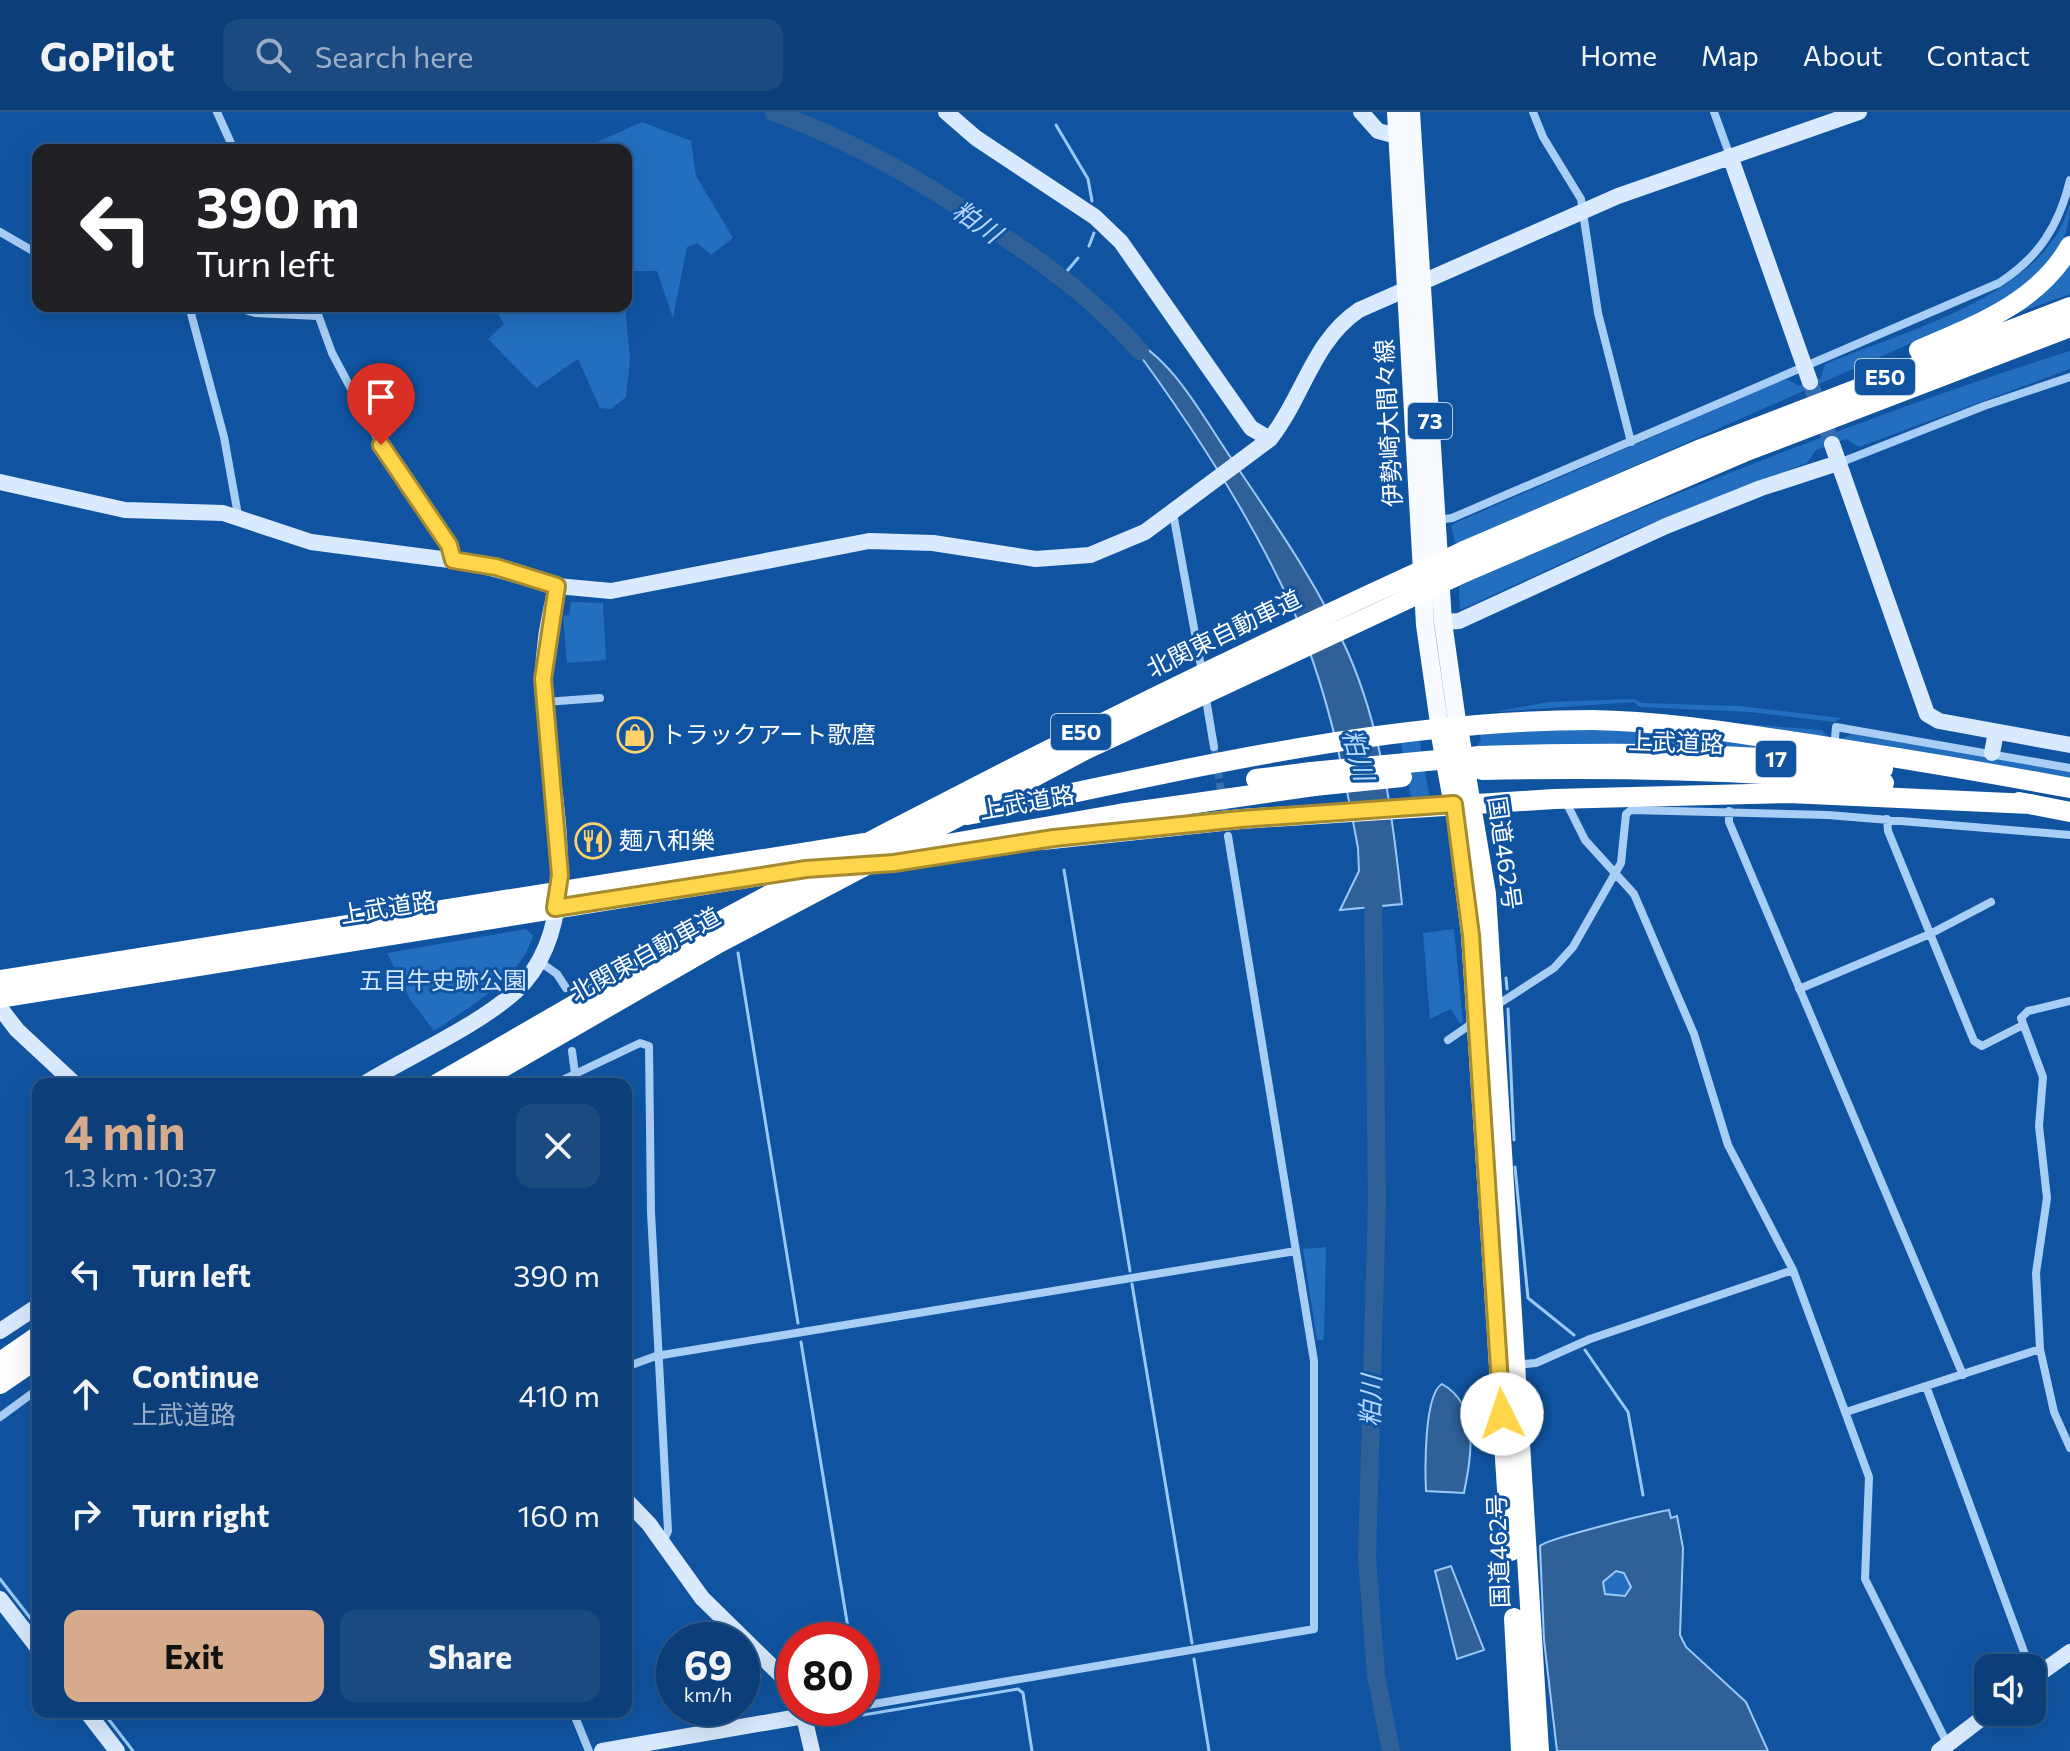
<!DOCTYPE html>
<html lang="en">
<head>
<meta charset="utf-8">
<style>
  :root { --surface:#0c3f79; --page:#1a4a80; --text:#f1f3f6; --muted:#9aafc6; --line:#2c588a; --accent:#d6ab8b }
  body { margin:0; font-family:Commissioner,"Noto Sans JP",sans-serif; background:var(--page); color:var(--text); height:100vh; display:flex; flex-direction:column; font-size:30px; white-space:nowrap }
  * { box-sizing:border-box; margin:0 }
  p { font-size:26px; color:var(--muted) }
  .icon { flex:none; width:44px; height:44px; fill:none; stroke:currentColor; stroke-width:2; stroke-linecap:round; stroke-linejoin:round }
  .map { position:relative; flex:1; overflow:hidden }
  .side { position:absolute; left:32px; top:966px; width:600px; height:640px; display:flex; flex-direction:column; background:var(--surface); border-radius:16px; box-shadow:0 8px 32px #0002,0 0 0 2px var(--line) }
  .side>* { flex:none }
  .top-card { position:absolute; left:32px; top:32px; width:600px; height:168px; border-radius:16px; box-shadow:0 8px 32px #0002,0 0 0 2px var(--line); background:#202124; color:#fff; overflow:hidden }
  .buttons { position:absolute; left:1974px; top:1542px; display:grid; gap:16px }
  .buttons a { display:grid; place-items:center; width:72px; height:72px; border-radius:16px; background:var(--surface); box-shadow:0 8px 32px #0002,0 0 0 2px var(--line); font-size:40px }
  .speed { position:absolute; left:656px; top:1510px; display:flex; gap:16px; font-size:40px; font-weight:700; text-align:center }
  .speed>* { display:grid; place-content:center; width:104px; height:104px; border-radius:50%; background:var(--surface); box-shadow:0 8px 32px #0002,0 0 0 2px var(--line); line-height:1 }
  .speed small { font-size:20px; font-weight:400 }
  .speed .limit { border:12px solid #d22; background:#fff; color:#111 }
  .pin { position:absolute; display:grid; place-items:center; width:68px; height:68px; color:#fff; margin:-82px -34px; border-radius:50% 50% 50% 0; rotate:-45deg; box-shadow:0 0 8px #0007 }
  .pin .icon { rotate:45deg }
  .me { position:absolute; width:88px; margin:-44px; rotate:356deg; stroke-linejoin:round; filter:drop-shadow(0 0 6px #0008) }
  .turn { display:flex; align-items:center; gap:28px; height:168px; padding:0 32px; font-size:36px }
  .turn .icon { width:104px; height:104px; stroke-width:2.5 }
  .turn b { display:block; font-size:56px; line-height:68px }
  .round { display:grid; place-items:center; flex:none; width:84px; height:84px; border-radius:16px; background:var(--page) }
  .summary { display:flex; align-items:center; justify-content:space-between; height:136px; padding:0 32px }
  h1 { font-size:48px; font-weight:700; line-height:60px; color:var(--accent) }
  .action { display:flex; gap:16px; margin-top:auto; padding:16px 32px }
  .action a { flex:1; height:92px; border-radius:16px; background:var(--accent); color:#111; font-size:32px; font-weight:700; line-height:92px; text-align:center }
  .action a+a { background:var(--page); color:var(--text) }
  ul { padding:0; list-style:none }
  li { display:flex; align-items:center; gap:24px; height:120px; padding:0 32px }
  li div { flex:1 }
  li b { display:block; font-size:30px }
  li em { font-style:normal }
  header { display:flex; align-items:center; gap:48px; box-sizing:border-box; height:112px; padding:0 40px; background:var(--surface); border-bottom:2px solid var(--line) }
  header strong { font-size:38px }
  nav { display:flex; gap:44px; margin-inline-start:auto; font-size:28px }
  .search { width:560px; height:72px; background:var(--page); display:flex; align-items:center; gap:20px; box-sizing:border-box; padding:0 28px; border-radius:16px; color:var(--muted); font-size:30px }
  .map>svg:first-child { display:block }
  .green { fill:#236ebf }
  .water { fill:#306098; stroke:#9ac9f9; stroke-width:2; fill-rule:evenodd }
  .lines { fill:none; stroke-linecap:round; stroke-linejoin:round }
  .stream { stroke:#9ac9f9; stroke-width:3 }
  .river { stroke:#306098; stroke-width:18 }
  .street-tunnel { stroke:#346eaf; stroke-width:8; stroke-dasharray:8 4; stroke-linecap:butt }
  .secondary-tunnel { stroke:#346eaf; stroke-width:16; stroke-dasharray:16 8; stroke-linecap:butt }
  .street { stroke:#a9cef5; stroke-width:8 }
  .secondary { stroke:#d9eafe; stroke-width:16 }
  .primary { stroke:#f7faff; stroke-width:18 }
  .highway { stroke:#fff; stroke-width:20 }
  .highway-bridge { stroke:#fff; stroke-width:20 }
  .route-casing { stroke:#a68a30; stroke-width:20 }
  .route { stroke:#ffd54a; stroke-width:14 }
  .labels { text-anchor:middle; stroke-width:6; stroke-linejoin:round; paint-order:stroke }
  .shield { fill:#1054a1; stroke:#b7cce3; stroke-width:2 }
  .shield-label { font-size:22px; font-weight:bold; fill:#fff }
  .street-label { font-size:24px; fill:#fff; stroke:#1054a1 }
  .poi-label { font-size:24px; fill:#fff; stroke:#1054a1; text-anchor:start }
  .park-label { font-size:24px; fill:#d2e7fe; stroke:#1054a1 }
  .water-label { font-size:26px; font-style:italic; fill:#b5d7fc; stroke:#1054a1 }
</style>
</head>
<body>
<header>
<strong>GoPilot</strong>
<div class="search"><svg class="icon" aria-label="search" viewBox="0 0 24 24"><circle cx="10" cy="10" r="6"/><path d="M15 15l6 6"/></svg>Search here</div>
<nav><a>Home</a><a>Map</a><a>About</a><a>Contact</a></nav>
</header>
<div class="map">
<svg width="2070" height="1639" viewBox="0 0 2070 1639">
  <rect width="100%" height="100%" fill="#1054a1"/>
  <path class="green" d="M642,10L691,29L696,64L733,126L711,143L697,131L687,135L673,206L657,159H626V38H579Z
    M2070,91C2070,148 2031,169 1988,197L1456,433L1451,414L1455,411L1786,267L1799,274L1821,266L1825,252C1902,220 2048,183 2070,91Z
    M2070,151V182L2009,204Z
    M494,194H625L630,247L626,285L611,297L600,296L578,247L536,276L488,227L504,212Z
    M2070,239V257L1859,335L1846,327L1816,338L1807,351L1630,420L1460,498L1459,472C1660,388 1862,304 2070,239Z
    M571,490L603,491L606,548L567,551L563,504L569,503Z
    M1633,587L1642,591L1740,594L1841,606L1835,610L1750,600L1640,595L1634,590L1493,600L1549,590Z
    M1652,605L1822,618L1829,626L1841,627L1851,622L2057,657L2070,660V669Z
    M1621,614L1842,641L1476,635L1481,628L1479,620Z
    M1419,625L1430,688L1412,691L1400,627Z
    M526,817L533,824C518,870 471,893 434,919L410,887L387,841Z
    M1454,817L1463,910L1460,912L1451,897L1430,907L1423,821Z
    M1326,1135L1324,1222L1323,1228H1317L1303,1137Z
    M1604 1473a13 13 0 1 1 26 0a13 13 0 1 1-26 0Z"/>
  <path class="water" d="M1125,223C1173,247 1198,297 1227,340C1271,406 1318,471 1349,543C1383,622 1393,708 1402,792L1340,798L1359,759L1358,736C1343,654 1325,568 1290,491C1248,399 1186,305 1125,223Z
    M1442,1272C1481,1294 1471,1345 1464,1381L1426,1379C1425,1357 1424,1282 1442,1272Z
    M1669,1398L1671,1406L1677,1404L1683,1436L1680,1523L1686,1535L1746,1590L1768,1639H1557L1544,1528L1540,1434C1546,1427 1651,1401 1669,1398ZM1616,1459L1624,1461L1631,1475L1625,1484L1605,1482L1603,1470Z
    M1451,1454L1484,1538L1457,1547L1435,1459Z"/>
  <g class="lines">
    <path class="stream" d="M1056,13L1088,67L1092,89
      M1089,134L1094,121
      M1062,165L1078,146
      M1064,758L1130,1159
      M738,841L798,1211
      M1506,866L1507,877
      M1508,897L1514,1028
      M1515,1055L1528,1186L1574,1223
      M1132,1172L1192,1531
      M801,1230L850,1528
      M1585,1238L1628,1300L1643,1383
      M0,1467L38,1516
      M1194,1547L1209,1639
      M103,1600L133,1639
      M863,1603L1018,1577L1023,1581L1032,1639"/>
    <path class="river" d="M774,0C862,33 922,69 1000,122C1051,156 1099,192 1140,239
      M1373,771L1377,1090L1367,1446L1376,1563L1391,1639"/>
    <path class="street-tunnel" d="M1214,635L1226,710"/>
    <path class="secondary-tunnel" d="M1810,270L1832,332"/>
    <path class="street" d="M217,0L234,38
      M1533,0L1543,25L1581,87L1598,201L1631,330
      M1714,0L1730,44
      M0,120L38,142
      M189,194L224,325L238,403
      M231,194L255,201L317,204
      M315,194L332,241L381,333L449,433L453,448
      M1839,351L1984,294L2070,265
      M1173,401L1202,560
      M1438,408L1452,406L1999,171C2039,145 2059,114 2070,68
      M1205,581L1214,635
      M545,590L600,586
      M1835,626L1836,615L2070,656
      M1565,688L1585,728L1634,782L1694,922L1728,1033L1793,1158L1869,1365L1865,1467L1948,1633
      M1729,699V710L1963,1263
      M1887,707L1888,719L1974,929L1982,934L2021,914
      M540,850L557,862L566,876
      M1799,877L1930,822L1991,790
      M2070,889L2028,899L2021,906L2043,965L2039,1014L2047,1086L2036,1161L2040,1237L2054,1300L2070,1336
      M1494,895L1554,856L1573,835L1621,751L1626,702L1631,698L1828,703L2070,723
      M1448,928L1474,910
      M572,939L575,962
      M554,972L640,931L649,934L651,1100L668,1419L663,1430
      M1515,1253L1536,1251L1590,1227L1793,1158
      M626,1255L656,1244L1296,1139
      M1926,1274L2030,1556
      M1846,1300L2040,1237
      M0,1305L38,1277
      M862,1594L1314,1517V1249L1228,724
      M573,1600L589,1639
      M805,1604L852,1596"/>
    <path class="secondary" d="M946,0L976,26L1095,105L1121,130L1251,316L1270,327
      M1361,0L1378,19L1397,24
      M1730,44L1810,270
      M1832,332L1927,602L1939,609L2070,633
      M0,370L125,398L223,401L311,430L472,451L557,474L611,479L869,429L933,431L1036,447L1090,443L1145,420L1270,327C1304,284 1312,230 1359,198L1618,84L1859,0
      M1443,510L1459,509L1666,414L1761,376L1838,351
      M1992,641L1996,620
      M0,896L17,918L75,972
      M364,972C411,943 474,916 515,880C594,807 545,664 543,570C543,538 548,505 557,474
      M0,1219L38,1194
      M626,1388L649,1412L702,1486L794,1576
      M0,1487L38,1536
      M2032,1567L2070,1540
      M802,1596L812,1639
      M87,1600L117,1639
      M602,1639L804,1604
      M1939,1639L1990,1600"/>
    <path class="primary" d="M1396,0L1425,513L1440,618
      M1411,0L1443,510L1458,616"/>
    <path class="highway" d="M1919,238C1975,214 2039,190 2070,134
      M1464,439L1701,337L2070,195
      M1465,460L1744,340L2070,215
      M1458,616L1486,782L1539,1639
      M1440,618L1457,710L1471,823L1511,1439
      M1480,644C1615,640 1749,640 1883,657
      M1482,658C1617,655 1750,658 1884,671
      M1256,667L1311,660
      M2019,690L2070,700
      M967,703C1173,661 1381,608 1592,608C1661,609 1729,620 1796,630C1888,644 1979,659 2070,676
      M1042,728L1241,707L1554,687L1789,681L2031,692
      M891,742L1119,702L1314,674
      M0,868L865,731
      M0,886L816,755
      M437,972L706,817
      M474,972L715,833
      M0,1250L38,1224
      M0,1272L38,1246
      M1514,1506L1521,1639"/>
    <path class="highway-bridge" d="M1311,660L1480,644
      M1314,674L1402,665
      M706,817C955,682 1207,556 1464,439
      M715,833L1085,638L1465,460"/>
  </g>
  <g class="lines">
    <defs>
      <path id="route" d="M381,333L449,433L453,448L496,455L557,474L543,567L560,763L555,796L806,757L894,751L1054,726L1241,707L1454,692L1471,823L1502,1302"/>
    </defs>
    <use href="#route" class="route-casing"/>
    <use href="#route" class="route"/>
  </g>
  <defs>
    <symbol id="shop-ring" viewBox="-11 -11 22 22"><circle r="9.5" fill="#1054a1" stroke="#ffd16d" stroke-width="1.5"/><path d="M-5-2.5h2.3a2.7 3.5 0 0 1 5.4 0H5L5.5 6h-11ZM-1.5-2.5h3a1.5 2.3 0 0 0-3 0Z" fill="#ffd16d"/></symbol>
    <symbol id="restaurant-ring" viewBox="-11 -11 22 22"><circle r="9.5" fill="#1054a1" stroke="#ffd16d" stroke-width="1.5"/><path d="M-5-6h1v4h1v-4h1v4h1v-4h1v5L-1.5 .5V6h-2V.5L-5-1ZM5-6V6H3V1.5H1.5Q1.5-4 5-6Z" fill="#ffd16d"/></symbol>
  </defs>
  <g fill-rule="evenodd">
    <use href="#shop-ring" x="615" y="603" width="40" height="40"/>
    <use href="#restaurant-ring" x="573" y="709" width="40" height="40"/>
  </g>
  <g class="labels">
    <g class="shield">
      <rect x="1855" y="247" width="60" height="36" rx="6"/>
      <rect x="1408" y="291" width="44" height="36" rx="6"/>
      <rect x="1051" y="602" width="60" height="36" rx="6"/>
      <rect x="1756" y="629" width="40" height="36" rx="6"/>
    </g>
    <g class="shield-label">
      <text x="1885" y="273">E50</text>
      <text x="1430" y="317">73</text>
      <text x="1081" y="628">E50</text>
      <text x="1776" y="655">17</text>
    </g>
    <g class="street-label">
      <text transform="translate(1389 311) rotate(-93)" y="8">伊勢崎大間々線</text>
      <text transform="translate(1224 522) rotate(-26)" y="8">北関東自動車道</text>
      <text transform="translate(1676 631) rotate(2)" y="8">上武道路</text>
      <text transform="translate(1027 691) rotate(-10)" y="8">上武道路</text>
      <text transform="translate(1504 741) rotate(82)" y="8">国道462号</text>
      <text transform="translate(388 796) rotate(-9)" y="8">上武道路</text>
      <text transform="translate(645 843) rotate(-29)" y="8">北関東自動車道</text>
      <text transform="translate(1499 1439) rotate(-92)" y="8">国道462号</text>
    </g>
    <g class="poi-label">
      <text x="661" y="631">トラックアート歌麿</text>
      <text x="619" y="737">麺八和樂</text>
    </g>
    <g class="park-label">
      <text x="443" y="877">五目牛史跡公園</text>
    </g>
    <g class="water-label">
      <text transform="translate(977 110) rotate(35)" y="9">粕川</text>
      <text transform="translate(1358 643) rotate(75)" y="9">粕川</text>
      <text transform="translate(1371 1289) rotate(-88)" y="9">粕川</text>
    </g>
  </g>
</svg>
<div class="buttons">
<a><svg class="icon" aria-label="sound" viewBox="0 0 24 24"><path d="M4 9h4l5-4v14l-5-4H4zM17 9q2 3 0 6"/></svg></a>
</div>
<div class="speed"><div>69<small>km/h</small></div><div class="limit">80</div></div>
<div class="pin" style="left:381px;top:333px;background:#d93025"><svg class="icon" aria-label="arrive" viewBox="0 0 24 24"><path d="M6 21V4h12l-3 4 3 4H6"/></svg></div>
<svg class="me" style="left:1502px;top:1302px" viewBox="-20 -20 40 40"><circle r="19" fill="#fff"/><path d="M0-13L10 11 0 6-10 11z" fill="#ffd54a"/></svg>
<div class="top-card">
<div class="turn"><svg class="icon" aria-label="left" viewBox="0 0 24 24"><path d="M17 20v-9H6M10 6l-5 5 5 5"/></svg><div><b>390 m</b>Turn left</div></div>
</div>
<section class="side">
<div class="summary"><div><h1>4 min</h1><p>1.3 km · 10:37</p></div><a class="round"><svg class="icon" aria-label="close" viewBox="0 0 24 24"><path d="M6 6l12 12M18 6L6 18"/></svg></a></div>
<ul>
<li><svg class="icon" aria-label="left" viewBox="0 0 24 24"><path d="M17 20v-9H6M10 6l-5 5 5 5"/></svg><div><b>Turn left</b></div><em>390 m</em></li>
<li><svg class="icon" aria-label="ahead" viewBox="0 0 24 24"><path d="M12 20V5M6 11l6-6 6 6"/></svg><div><b>Continue</b><p>上武道路</p></div><em>410 m</em></li>
<li><svg class="icon" aria-label="right" viewBox="0 0 24 24"><path d="M7 20v-9h11M14 6l5 5-5 5"/></svg><div><b>Turn right</b></div><em>160 m</em></li>
</ul>
<div class="action"><a>Exit</a><a>Share</a></div>
</section>
</div>
</body>
</html>
